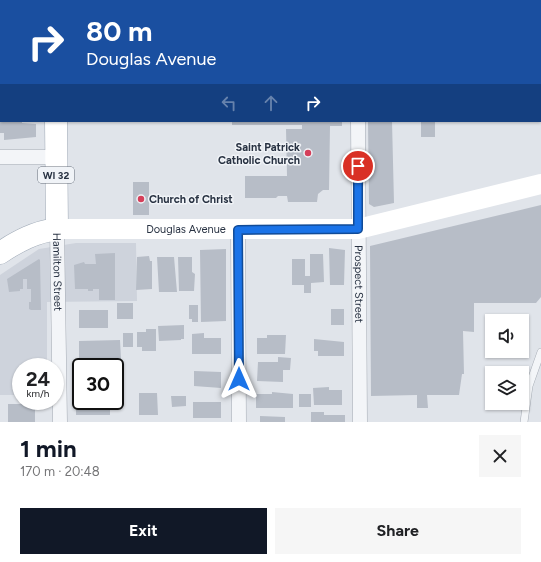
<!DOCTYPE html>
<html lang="en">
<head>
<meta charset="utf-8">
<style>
  :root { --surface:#fff; --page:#f6f6f6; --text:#202124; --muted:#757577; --accent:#111827 }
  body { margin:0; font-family:Figtree,sans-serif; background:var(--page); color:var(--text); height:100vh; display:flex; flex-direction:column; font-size:15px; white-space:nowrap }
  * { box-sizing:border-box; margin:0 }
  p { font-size:13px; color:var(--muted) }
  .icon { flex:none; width:22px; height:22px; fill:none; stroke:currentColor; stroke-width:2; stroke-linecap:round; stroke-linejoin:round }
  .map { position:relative; height:422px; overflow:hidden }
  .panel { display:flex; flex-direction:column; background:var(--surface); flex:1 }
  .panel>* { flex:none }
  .hud { position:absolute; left:0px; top:0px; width:541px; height:122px; box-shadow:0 1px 3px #0004; background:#1a4fa0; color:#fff; overflow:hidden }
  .fabs { position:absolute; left:485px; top:314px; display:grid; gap:8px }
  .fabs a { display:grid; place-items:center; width:44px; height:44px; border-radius:0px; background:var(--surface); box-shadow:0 1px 3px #0004; font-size:20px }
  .speed { position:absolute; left:12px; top:358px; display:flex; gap:8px; font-size:20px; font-weight:700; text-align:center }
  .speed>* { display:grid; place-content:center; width:52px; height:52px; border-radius:50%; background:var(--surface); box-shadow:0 1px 3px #0004; line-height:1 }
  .speed small { font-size:10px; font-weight:400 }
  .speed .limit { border:2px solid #111; border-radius:6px; background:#fff; color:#111 }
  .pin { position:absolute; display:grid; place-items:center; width:34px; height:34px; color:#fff; margin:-17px; border:2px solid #fff; border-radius:50%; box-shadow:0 1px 4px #0007 }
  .me { position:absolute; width:44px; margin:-22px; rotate:0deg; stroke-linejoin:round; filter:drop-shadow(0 0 3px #0008) }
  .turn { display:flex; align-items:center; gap:14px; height:84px; padding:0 20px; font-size:18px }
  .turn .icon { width:52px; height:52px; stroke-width:2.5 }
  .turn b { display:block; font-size:28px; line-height:34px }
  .lanes { display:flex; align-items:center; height:38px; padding:0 20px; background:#0003; justify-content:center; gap:20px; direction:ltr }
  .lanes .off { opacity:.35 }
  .round { display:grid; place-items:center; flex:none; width:42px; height:42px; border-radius:0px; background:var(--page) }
  .overview { display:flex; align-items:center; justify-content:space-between; height:68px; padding:0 20px }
  h1 { font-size:24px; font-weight:700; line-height:30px; color:var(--accent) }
  .primary-button { display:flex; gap:8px; margin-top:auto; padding:8px 20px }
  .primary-button a { flex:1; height:46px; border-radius:0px; background:var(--accent); color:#fff; font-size:16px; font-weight:700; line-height:46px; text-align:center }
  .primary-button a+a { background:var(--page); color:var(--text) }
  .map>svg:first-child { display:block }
  .built { fill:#ced3dc }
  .building { fill:#b7bdc7 }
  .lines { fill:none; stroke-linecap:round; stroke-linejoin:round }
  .lane-casing { stroke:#a5abb4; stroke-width:8 }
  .street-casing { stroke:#a5abb4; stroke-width:15 }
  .primary-casing { stroke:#9fa9b6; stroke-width:23 }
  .lane { stroke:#f3f5f8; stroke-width:7 }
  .street { stroke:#f3f5f8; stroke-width:14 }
  .secondary { stroke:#fff; stroke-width:20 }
  .primary { stroke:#fff; stroke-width:22 }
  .route-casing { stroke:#114b97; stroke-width:10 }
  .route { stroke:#1a73e8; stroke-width:7 }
  .poi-dot { fill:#d53f5a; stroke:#f0f3f7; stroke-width:1.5 }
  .labels { text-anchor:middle; stroke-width:3; stroke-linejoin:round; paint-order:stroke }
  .shield { fill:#f0f3f7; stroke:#646c78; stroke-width:1 }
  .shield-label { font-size:10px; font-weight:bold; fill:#283242 }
  .poi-label { font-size:11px; font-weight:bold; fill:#283242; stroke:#f0f3f7; text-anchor:end }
  .street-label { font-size:11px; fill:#283242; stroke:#f0f3f7 }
</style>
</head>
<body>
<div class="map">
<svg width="541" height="422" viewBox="0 0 541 422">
  <rect width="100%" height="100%" fill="#e0e4ea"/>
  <path class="built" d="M76,243H136L137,301L47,302V367H21V395H0V275L39,249Z"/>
  <path class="building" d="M0,121H22V123L36,124V137L4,140V133H0Z
    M232,121H342V126H330L329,190H323L318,194L317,202H288L287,196H278L276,198H245V176H287L286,129H302V125H232Z
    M368,121H392L394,203L374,207L369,204Z
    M421,121H435V137H421Z
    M133,182H149V215H133Z
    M541,205V297L536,303H474V332L463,331L464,374H462L459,395H427L428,408H417V395L371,396L370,246Z
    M329,248L345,250L344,285H330Z
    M226,249V321L201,322L200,250Z
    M115,253V300H99V289H93V291H88V289H75L74,265L84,262L85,264H96L95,254Z
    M310,254H323L324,282L311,283V293H304V285H292V259H305V276H310Z
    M149,256L150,261H152V289L136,290L137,257Z
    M157,257H174L177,292H159Z
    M178,257H192V272L195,274L194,291H179Z
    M39,259L40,260L41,310H31L29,309V302H31V289H27V279H23V289H20V291L9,292L7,279Z
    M117,303H133V319H117Z
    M189,305H198V322H192V319H189Z
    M331,309H344V325H331Z
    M79,310H108V328H79Z
    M184,325V339H181V340L159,341L158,326Z
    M146,329H156V351H142V347H137V332H146Z
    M123,333H133V347H123Z
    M204,333V338H221V354H192V334Z
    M267,335H286L285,354H257V338H267Z
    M314,339L344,342V356H318V351H314Z
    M120,340L121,359H79V341Z
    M278,357L291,358L290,370H283V382L257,381L258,362H278Z
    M194,371L221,372V388L194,386Z
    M329,387V390H342V405H314L313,388Z
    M272,392L293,394V408H256V394H272Z
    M139,393H157L158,415H139Z
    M299,394H311V407H299Z
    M171,396H186V406L172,407Z
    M76,400L110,401V415H76Z
    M193,402H221V418H193Z
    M8,404H35V422H8Z
    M311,412H324V415H345V422H311Z
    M260,416L285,417V422H260Z"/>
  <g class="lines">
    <defs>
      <path id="lane" d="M524,422L529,386L541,352"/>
      <g id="street">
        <path d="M357,0V1"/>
        <path id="s1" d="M358,121L360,422"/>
        <path d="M0,157H56"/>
        <path id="s2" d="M57,229L60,422"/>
        <path d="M238,230L239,422"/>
      </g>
      <path id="primary" d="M56,0V1
        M0,253C18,241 35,232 57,229L56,121"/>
    </defs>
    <use href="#lane" class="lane-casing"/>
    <use href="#street" class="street-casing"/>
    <use href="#primary" class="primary-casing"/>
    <use href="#lane" class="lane"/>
    <use href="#street" class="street"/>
    <path class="secondary" id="s3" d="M57,229H358L541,184"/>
    <use href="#primary" class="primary"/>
  </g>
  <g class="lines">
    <defs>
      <path id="route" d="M239,379L238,230L358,229V166"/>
    </defs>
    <use href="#route" class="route-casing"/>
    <use href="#route" class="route"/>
  </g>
  <g class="poi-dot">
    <circle cx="308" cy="153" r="4"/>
    <circle cx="141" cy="199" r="4"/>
  </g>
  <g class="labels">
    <rect class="shield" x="38" y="167" width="36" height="16" rx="3"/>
    <g class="shield-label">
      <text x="56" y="179">WI 32</text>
    </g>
    <g class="poi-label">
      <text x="300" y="151">Saint Patrick<tspan x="300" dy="13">Catholic Church</tspan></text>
      <text x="149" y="203" text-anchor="start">Church of Christ</text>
    </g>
    <g class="street-label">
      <text dy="4" stroke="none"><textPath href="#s3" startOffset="129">Douglas Avenue</textPath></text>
      <text dy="4" stroke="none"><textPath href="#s2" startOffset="43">Hamilton Street</textPath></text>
      <text dy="4" stroke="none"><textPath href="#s1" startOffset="163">Prospect Street</textPath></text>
    </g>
  </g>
</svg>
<div class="fabs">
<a><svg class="icon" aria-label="sound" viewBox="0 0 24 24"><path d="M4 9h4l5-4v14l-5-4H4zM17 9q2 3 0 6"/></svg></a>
<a><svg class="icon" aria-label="layers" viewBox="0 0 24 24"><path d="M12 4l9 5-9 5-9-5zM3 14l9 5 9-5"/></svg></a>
</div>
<div class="speed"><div>24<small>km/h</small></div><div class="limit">30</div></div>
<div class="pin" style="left:358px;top:166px;background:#d93025"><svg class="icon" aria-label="arrive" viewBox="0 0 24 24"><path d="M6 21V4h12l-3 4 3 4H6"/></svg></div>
<svg class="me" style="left:239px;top:379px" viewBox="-20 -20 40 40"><path d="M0-17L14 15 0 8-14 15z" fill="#1a73e8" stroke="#fff" stroke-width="4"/></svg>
<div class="hud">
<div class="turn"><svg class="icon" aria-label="right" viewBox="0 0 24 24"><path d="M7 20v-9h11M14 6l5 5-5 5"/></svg><div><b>80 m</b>Douglas Avenue</div></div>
<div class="lanes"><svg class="icon off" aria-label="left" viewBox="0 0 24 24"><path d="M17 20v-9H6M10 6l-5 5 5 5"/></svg><svg class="icon off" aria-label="ahead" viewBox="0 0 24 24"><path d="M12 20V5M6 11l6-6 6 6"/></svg><svg class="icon" aria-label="right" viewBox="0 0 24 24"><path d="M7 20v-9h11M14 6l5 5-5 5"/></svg></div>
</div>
</div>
<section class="panel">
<div class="overview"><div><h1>1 min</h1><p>170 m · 20:48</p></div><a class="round"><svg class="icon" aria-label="close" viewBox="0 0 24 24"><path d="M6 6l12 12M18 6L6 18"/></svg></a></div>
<div class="primary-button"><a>Exit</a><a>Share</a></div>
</section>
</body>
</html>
